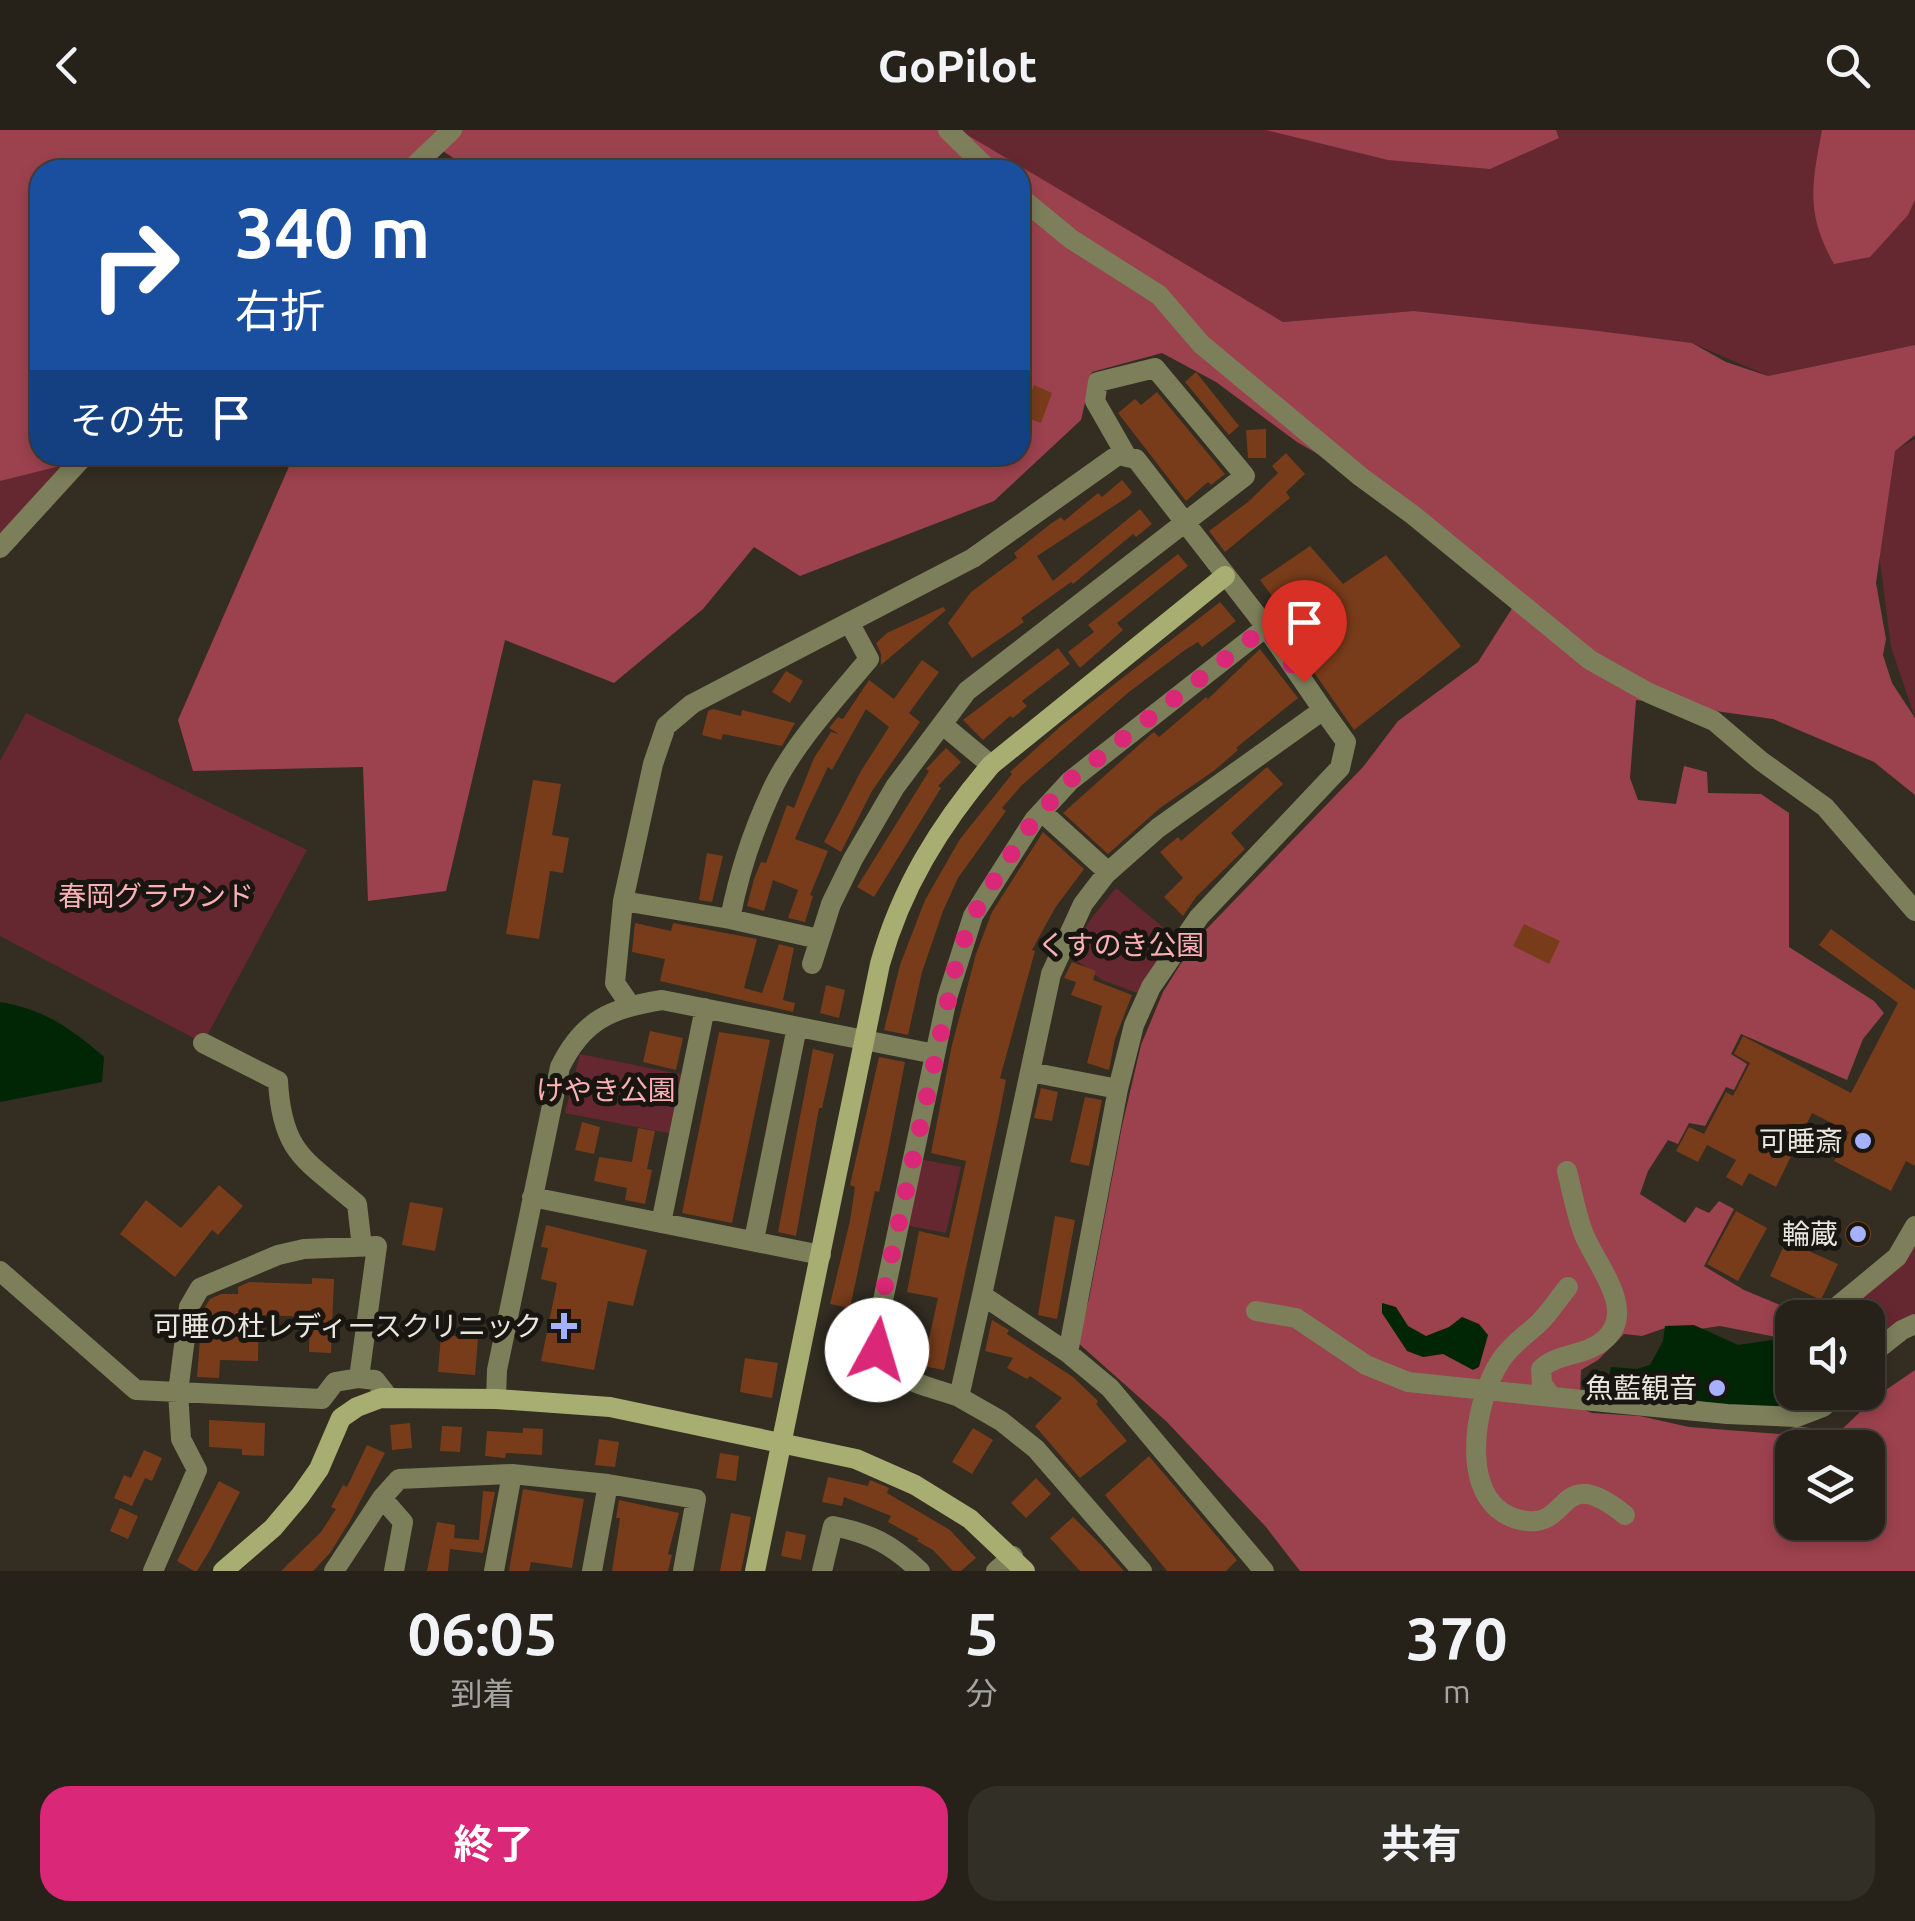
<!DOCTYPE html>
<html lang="ja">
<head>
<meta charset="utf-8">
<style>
  :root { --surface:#26221a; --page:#322f27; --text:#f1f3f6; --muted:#a4a4a2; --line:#423f39; --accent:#db2777 }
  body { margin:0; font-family:Ubuntu,"Noto Sans JP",sans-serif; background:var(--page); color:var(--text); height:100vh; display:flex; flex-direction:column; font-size:38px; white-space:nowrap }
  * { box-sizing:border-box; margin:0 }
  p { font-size:32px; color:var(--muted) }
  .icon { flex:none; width:55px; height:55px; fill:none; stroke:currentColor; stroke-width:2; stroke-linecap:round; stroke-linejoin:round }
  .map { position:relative; height:1441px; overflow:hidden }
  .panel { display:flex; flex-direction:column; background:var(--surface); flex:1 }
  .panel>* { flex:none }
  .guide { position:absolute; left:30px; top:30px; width:1000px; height:305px; border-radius:30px; box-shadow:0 5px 15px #0003,0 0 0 2px var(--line); background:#1a4fa0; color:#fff; overflow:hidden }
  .buttons { position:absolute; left:1775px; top:1170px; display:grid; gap:20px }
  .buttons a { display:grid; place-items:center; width:110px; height:110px; border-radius:20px; background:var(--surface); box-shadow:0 5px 15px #0003,0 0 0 2px var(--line); font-size:50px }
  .pin { position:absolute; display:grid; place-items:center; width:85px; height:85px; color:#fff; margin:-102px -42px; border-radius:50% 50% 50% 0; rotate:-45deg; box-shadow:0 0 10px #0007 }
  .pin .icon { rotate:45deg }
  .me { position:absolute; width:110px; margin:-55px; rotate:6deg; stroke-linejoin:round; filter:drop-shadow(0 0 8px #0008) }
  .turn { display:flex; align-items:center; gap:35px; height:210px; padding:0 40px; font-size:45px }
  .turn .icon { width:130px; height:130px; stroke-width:2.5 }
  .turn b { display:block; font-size:70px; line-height:85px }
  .then { display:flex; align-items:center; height:95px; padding:0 40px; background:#0003; gap:20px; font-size:38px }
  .eta { display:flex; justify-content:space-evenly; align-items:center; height:170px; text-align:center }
  .eta b { font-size:60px; font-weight:700; line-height:70px }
  .cta { display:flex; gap:20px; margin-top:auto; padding:20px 40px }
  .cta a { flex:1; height:115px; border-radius:30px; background:var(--accent); color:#fff; font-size:40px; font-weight:700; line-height:115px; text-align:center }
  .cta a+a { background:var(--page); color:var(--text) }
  header { display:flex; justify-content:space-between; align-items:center; height:130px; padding:0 40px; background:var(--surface); font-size:45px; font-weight:700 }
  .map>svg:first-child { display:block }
  .green { fill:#662830 }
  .forest { fill:#9c424e; fill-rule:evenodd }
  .water { fill:#002605 }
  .building { fill:#783c1a }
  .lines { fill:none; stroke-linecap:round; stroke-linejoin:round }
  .street { stroke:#7c7f5a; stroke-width:20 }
  .secondary { stroke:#a8ae71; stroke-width:20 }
  .route { stroke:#db2777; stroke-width:18; stroke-dasharray:0 32.4 }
  .poi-dot { fill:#a5b1fc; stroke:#191611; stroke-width:4 }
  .labels { text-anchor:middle; stroke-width:10; stroke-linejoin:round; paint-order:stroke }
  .park-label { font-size:28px; fill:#fcafb4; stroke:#191611 }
  .poi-label { font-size:28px; fill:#eae6df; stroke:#191611; text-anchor:end }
</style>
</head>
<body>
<header><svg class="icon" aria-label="back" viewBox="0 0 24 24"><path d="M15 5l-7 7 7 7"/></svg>GoPilot<svg class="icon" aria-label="search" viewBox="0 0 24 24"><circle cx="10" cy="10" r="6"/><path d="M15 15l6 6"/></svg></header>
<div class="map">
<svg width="1915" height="1441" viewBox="0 0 1915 1441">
  <rect width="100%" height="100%" fill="#332d22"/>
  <path class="green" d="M950,0H1271L1559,7L1556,0H1915V215L1768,246L1692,213L1414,181L1283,192Z
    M1915,309V588L1891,517L1878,415L1895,320Z
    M83,327L0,418V351Z
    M26,583L307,720L203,913L0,806V631Z
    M1116,758L1172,805L1140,864L1102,850L1070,825L1090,790Z
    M580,924L684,945L673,1004L565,983Z
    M914,1028L961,1037L946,1103L900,1094Z
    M1915,1116V1186L1868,1219V1188H1839Z"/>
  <path class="forest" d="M0,0H959L1283,192L1414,181L1590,200L1692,213L1726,232L1768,246L1915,215V305L1895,321L1876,453L1886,509L1883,525L1892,553L1915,588V665L1874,632L1773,589L1636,570L1630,648L1638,670L1676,674L1684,636L1707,642L1708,663L1761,664L1789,683V817L1874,871L1884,883L1863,909L1847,950L1741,904L1731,924L1747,934L1734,960L1726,957L1705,996L1689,993L1678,1014L1668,1010L1648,1041L1640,1064L1685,1093L1696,1077L1709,1083L1719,1071L1734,1079L1704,1136L1744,1160L1787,1178L1795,1187L1792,1200L1776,1207L1720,1196L1686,1201L1668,1197L1642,1206L1624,1204L1598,1230L1581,1240L1580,1267L1555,1268L1592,1283L1640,1286L1689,1297L1779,1304L1796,1296L1839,1302L1877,1266L1915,1240V1441H1300L1266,1397L1167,1292L1077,1212L1089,1169L1122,996L1141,915L1163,862L1195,811L1363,637L1398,591L1478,532L1518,469L1380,360L1297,312L1216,252L1162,223L1092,242L1081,290L994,371L800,446L754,417L703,479L614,553L505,510L446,761L368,771L363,637L193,641L178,590L294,325H1020V40H472L435,16L410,40H40V325H84L76,332L0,351ZM1792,1318H1868V1392H1792Z
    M1266,0H1556L1559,8L1490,39L1388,30Z
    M1822,0H1915V70L1908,85L1870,127L1834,134C1805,83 1812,54 1822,0Z"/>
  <path class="water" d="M0,872C43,879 71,898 104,927L102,952L0,972Z
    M1382,1173L1396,1177L1408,1196L1426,1206L1449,1197L1462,1187L1479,1194L1488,1205L1479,1237L1473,1240L1443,1224L1423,1227L1407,1221L1382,1183Z
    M1694,1195L1738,1215L1779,1209L1792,1214C1792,1232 1797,1259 1782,1273C1762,1292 1636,1256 1609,1246L1611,1237L1637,1239L1650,1235L1663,1211L1665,1196Z"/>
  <path class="building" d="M1196,242L1239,296L1229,305L1185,252Z
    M1034,255L1052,263L1041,293L1022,286Z
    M1157,262L1225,344L1211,355L1208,352L1186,371L1118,283L1135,269L1141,275Z
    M1266,299V328H1248L1246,300Z
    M1286,323L1305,344L1286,362L1290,368L1225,422L1209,401L1248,372L1278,343L1272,336Z
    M1122,350L1132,362L1129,366L1037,426L1053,451L1140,379L1152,394L1136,407L1133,404L1073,454L1071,452L1021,488L1024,492L972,528L948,493L971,462L1017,428L1014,423L1049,395L1061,387L1064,391L1098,363L1102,367Z
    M1310,416L1343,454L1386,425L1461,516L1354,600L1284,499L1292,493L1260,450Z
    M1178,424L1188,436L1117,493L1123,500L1080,538L1068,522L1094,502L1088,495Z
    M1220,472L1236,491L1202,517L1198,512L1185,520L1129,562L1022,655L1002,678L1006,681L958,748L943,781L922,842L908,905L884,900L900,835L925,770L960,709L1012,644L1010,642L1062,595Z
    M943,477L946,480L881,535V524L876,513L887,503Z
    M1058,518L1070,534L1022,571L1027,576L1013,588L1010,586L983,610L963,590Z
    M1260,519L1298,568L1236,618L1238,620L1215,640L1160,678L1108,724L1063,683L1149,606L1154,602L1159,607L1206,567L1208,569Z
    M922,530L939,542L909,583L920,592L872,661L841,722L824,712L861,641L889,597L866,579L832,640L828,637L807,681L795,709L828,721L810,765L813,766L805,792L788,788L798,760L773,750L764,781L747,776L754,749L761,732L766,733L787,675L794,678L814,628L831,602L839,604L829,598L838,587L843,589L869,550L894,569Z
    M786,541L803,551L790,573L772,562Z
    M713,579L741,586L742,580L795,593L782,616L723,604L721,610L702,605L708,581Z
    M946,618L961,632L938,656L941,658L874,767L857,757L929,641L926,639Z
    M1267,637L1283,654L1231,703L1245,719L1196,767L1183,786L1164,767L1183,748L1160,722L1178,707L1181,711Z
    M533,650L561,654L552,705L569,708L563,743L550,741L539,809L506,804Z
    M1043,702L1084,739L1055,778L1032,820L1035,821L1000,948L1006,950L999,986L944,1240L923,1236L938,1168L907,1162L919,1101L949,1108L966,1031L931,1023L952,915L976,824L992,782Z
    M707,723L723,726L712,772L699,770Z
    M635,793L671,801L673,793L757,809L744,858L762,863L779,814L794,818L783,870L795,873L793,882L660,851L665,829L632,822Z
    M1524,794L1560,811L1549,834L1513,816Z
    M1831,799L1915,860V1036L1906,1031L1891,1061L1834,1031L1849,1002L1812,983L1776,1057L1749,1043L1742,1056L1726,1047L1736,1030L1707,1015L1698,1032L1676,1021L1689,997L1704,1004L1726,962L1733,966L1750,933L1734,924L1743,906L1851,963L1898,873L1819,815Z
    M1072,832L1096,841L1093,850L1132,865L1115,909L1109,940L1087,933L1102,876L1071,865L1076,852L1064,848Z
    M826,855L845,860L839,888L820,883Z
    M650,901L683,908L676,940L643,932Z
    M719,902L770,910L732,1093L682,1083Z
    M813,919L834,924L822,978H819L796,1106L778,1102Z
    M879,927L905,932L887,1025L879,1062L875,1061L850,1178L830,1174L850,1091L855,1057L850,1055Z
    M1041,958L1058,962L1052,991L1034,988Z
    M1085,967L1102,970L1089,1036L1070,1032Z
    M582,992L600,997L594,1024L575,1020Z
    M638,998L655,1001L647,1039L652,1040L645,1074L625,1070L627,1058L594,1051L599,1027L632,1032Z
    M219,1055L243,1076L218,1105L212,1100L175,1147L120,1104L146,1070L181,1098Z
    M410,1072L443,1078L435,1121L402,1115Z
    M1736,1081L1767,1098L1738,1151L1707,1134Z
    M1055,1086L1075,1090L1057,1189L1038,1185Z
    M1845 1104a13 13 0 1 1 26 0a13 13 0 1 1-26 0Z
    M546,1095L647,1120L633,1176L608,1171L594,1240L541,1231L557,1153L541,1149L548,1118L541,1117Z
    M1786,1111L1838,1134L1821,1170L1770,1146Z
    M312,1148L334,1149L331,1223L309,1222L310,1187L259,1185L258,1231L220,1230L219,1248L197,1247L202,1182L210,1169L221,1164H238V1157L249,1152L312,1154Z
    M992,1190L1009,1200L1007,1204L1073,1247L1098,1271L1096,1274L1127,1311L1080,1348L1035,1296L1062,1268L1030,1246L1027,1249L1007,1238L1013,1228L985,1221Z
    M441,1205L478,1208L475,1245L438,1242Z
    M745,1228L778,1233L772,1268L740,1262Z
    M209,1290L265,1293L264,1326L242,1325V1319L209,1317Z
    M410,1293L412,1318L392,1320L390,1295Z
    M442,1296L462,1297L460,1322L440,1321Z
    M523,1298L543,1299L542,1325L506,1323L505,1328L485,1326L487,1301L523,1303Z
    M973,1298L993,1310L972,1344L952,1332Z
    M599,1309L619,1312L615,1337L595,1335Z
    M367,1315L385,1323L350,1391L330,1423L313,1441H281L321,1402L336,1379L331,1377L343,1355L347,1357Z
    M144,1320L162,1328L152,1351L145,1348L132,1376L114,1368L124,1345L131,1348Z
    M720,1323L739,1326L736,1351L716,1348Z
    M1149,1326L1237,1430L1226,1441H1167L1105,1365Z
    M828,1347L868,1356L870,1350L889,1358L887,1363L950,1400L976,1428L961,1441H953L933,1420L917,1411L919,1409L888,1392L891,1386L844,1367L842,1376L822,1372Z
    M1036,1348L1051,1364L1026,1388L1011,1373Z
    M219,1351L240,1362L210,1420L197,1441H194L177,1431Z
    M523,1359L584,1369L572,1438L531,1432L529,1441H509Z
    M483,1361L495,1362L483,1423L450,1419L448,1441H427L437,1392L455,1395L454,1408L479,1410Z
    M619,1370L679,1383L668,1424L672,1425L668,1441H612L620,1388H616Z
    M120,1378L138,1386L128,1409L110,1401Z
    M731,1383L751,1387L744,1427L741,1441H720Z
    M1073,1387L1101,1415L1124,1441H1080L1050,1408Z
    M786,1401L806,1405L801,1430L781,1426Z"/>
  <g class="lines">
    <path class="street" d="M948,0L989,40
      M410,40L452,0
      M1020,67L1071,109L1159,165L1201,214L1361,347L1413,385L1590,530L1649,563L1714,591L1761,631L1825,677L1915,781
      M0,418L85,325
      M943,595L991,635
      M1042,682L1108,742
      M623,771L730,789L819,809
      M730,789C738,747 753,701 771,662C791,617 837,567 869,529L850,494
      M812,834L831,774L853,729L895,657L967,561L1245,346L1155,238L1098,252L1095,271L1127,327
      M630,875L615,853L623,771L653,634L666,596L692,574L973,428L1118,325L1136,329L1266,497L1323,580L1158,698L1106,744L1083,774L1051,844L982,1165L1068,1223L1110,1258L1264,1441
      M203,913L278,951C282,1024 306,1030 357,1074L362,1117
      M1030,942L1118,959
      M1567,1041C1572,1061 1576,1083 1583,1102C1594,1133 1639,1180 1604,1210C1586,1226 1556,1223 1541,1239L1542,1254L1552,1267L1727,1284L1797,1287L1823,1277L1838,1262
      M532,1067L821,1125
      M661,1093L705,878
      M754,1110L797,897
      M0,1141L136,1260L178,1262L181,1309L197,1340L153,1441
      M1568,1157C1558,1169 1550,1182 1539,1193C1526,1205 1511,1215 1501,1230C1473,1271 1454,1382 1527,1391C1571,1396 1559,1332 1625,1385
      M982,1165L959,1267L1001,1291L1036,1319L1142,1441
      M1256,1181L1296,1188L1366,1235L1408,1252L1552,1267
      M1830,1188L1839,1175L1897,1127L1915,1096
      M1068,1223L1118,959L1134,895L1151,857L1199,787L1340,638L1346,612L1323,580
      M1868,1227L1902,1200L1915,1194
      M359,1248L335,1252L322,1269L178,1262L189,1177L200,1158L278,1125L304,1119L377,1116L359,1248L375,1250L389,1268
      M959,1267C924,1254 882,1251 875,1208L947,868L973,786L1034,690L1070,651L1266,497
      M496,1269L497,1240L560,937C583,890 611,878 662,870L935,924
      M334,1441L382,1368
      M394,1441L403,1392L382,1368L399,1349L512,1344L608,1354L696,1369L683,1441
      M494,1441L512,1344
      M592,1441L608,1354
      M822,1441L833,1396C872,1404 891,1414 920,1441
      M996,1441L1013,1426"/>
    <path class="secondary" d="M223,1441L273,1398L300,1366L319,1339L341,1288L357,1277L381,1268L496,1269L610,1277L856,1329L915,1355L970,1389L1025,1441
      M755,1441L880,834C901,758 940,695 991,635L1225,446"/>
  </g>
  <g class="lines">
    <path class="route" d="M877,1220V1192L958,826L973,786L1000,741L1034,690L1070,650L1266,497L1304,552"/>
  </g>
  <g class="poi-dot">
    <circle cx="1863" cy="1011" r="10"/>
    <circle cx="1858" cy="1104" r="10"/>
    <path d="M559 1181h10v10h10v10h-10v10h-10v-10h-10v-10h10z"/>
    <circle cx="1717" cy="1258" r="10"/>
  </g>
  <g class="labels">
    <g class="park-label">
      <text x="156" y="776">春岡グラウンド</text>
      <text x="1121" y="825">くすのき公園</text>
      <text x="606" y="970">けやき公園</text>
    </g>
    <g class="poi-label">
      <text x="1843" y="1021">可睡斎</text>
      <text x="1838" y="1114">輪蔵</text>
      <text x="542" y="1206">可睡の杜レディースクリニック</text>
      <text x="1697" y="1268">魚藍観音</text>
    </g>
  </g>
</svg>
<div class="buttons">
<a><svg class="icon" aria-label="sound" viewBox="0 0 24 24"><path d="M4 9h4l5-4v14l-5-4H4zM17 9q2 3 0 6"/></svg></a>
<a><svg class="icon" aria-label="layers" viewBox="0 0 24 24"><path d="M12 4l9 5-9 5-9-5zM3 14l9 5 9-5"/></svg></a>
</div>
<div class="pin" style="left:1304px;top:552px;background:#d93025"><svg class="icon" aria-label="arrive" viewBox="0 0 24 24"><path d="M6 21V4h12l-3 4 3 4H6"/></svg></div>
<svg class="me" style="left:877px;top:1220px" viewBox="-20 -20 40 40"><circle r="19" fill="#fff"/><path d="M0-13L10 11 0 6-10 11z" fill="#db2777"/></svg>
<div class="guide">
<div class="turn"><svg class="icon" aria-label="right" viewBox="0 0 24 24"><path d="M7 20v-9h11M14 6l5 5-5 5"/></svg><div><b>340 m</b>右折</div></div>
<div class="then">その先<svg class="icon" aria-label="arrive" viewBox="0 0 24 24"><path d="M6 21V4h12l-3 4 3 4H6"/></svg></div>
</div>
</div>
<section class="panel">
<div class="eta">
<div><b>06:05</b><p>到着</p></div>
<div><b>5</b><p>分</p></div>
<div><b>370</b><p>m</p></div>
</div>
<div class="cta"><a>終了</a><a>共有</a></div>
</section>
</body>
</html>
